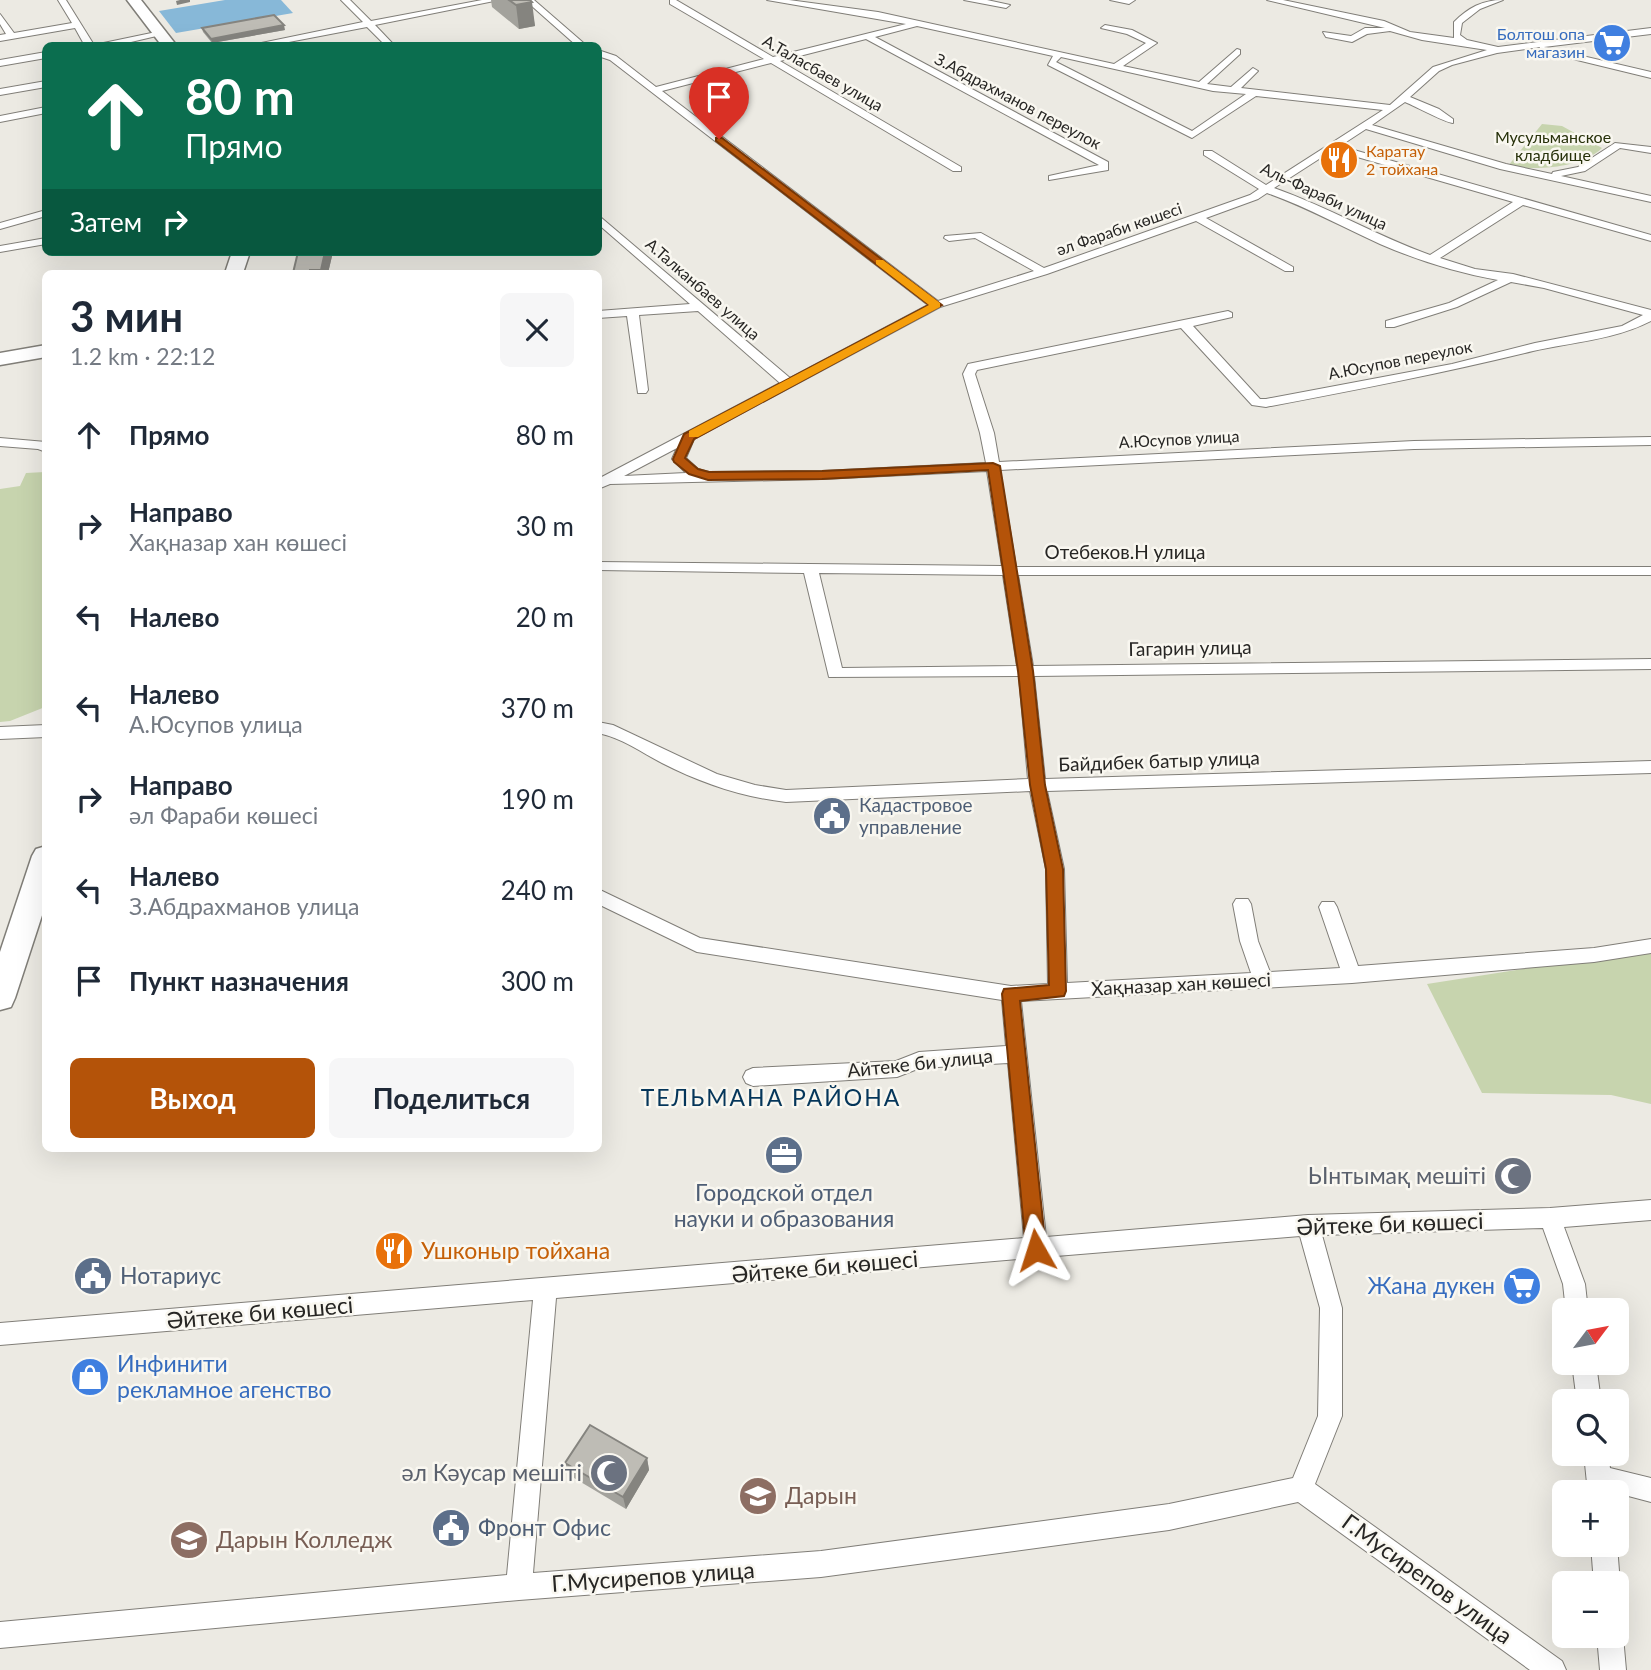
<!DOCTYPE html>
<html lang="ru">
<head>
<meta charset="utf-8">
<style>
  :root { --surface:#fff; --page:#f6f6f7; --text:#1f2937; --muted:#747a83; --accent:#b45309 }
  body { margin:0; font-family:Lato,sans-serif; background:var(--page); color:var(--text); height:100vh; display:flex; flex-direction:column; font-size:26px; white-space:nowrap }
  * { box-sizing:border-box; margin:0 }
  p { font-size:23px; color:var(--muted) }
  .icon { flex:none; width:38px; height:38px; fill:none; stroke:currentColor; stroke-width:2; stroke-linecap:round; stroke-linejoin:round }
  .map { position:relative; flex:1; overflow:hidden }
  .side { position:absolute; left:42px; top:270px; width:560px; height:882px; display:flex; flex-direction:column; background:var(--surface); border-radius:10px; box-shadow:0 7px 28px #0002 }
  .side>* { flex:none }
  .top-card { position:absolute; left:42px; top:42px; width:560px; height:214px; border-radius:10px; box-shadow:0 7px 28px #0002; background:#0b6e4f; color:#fff; overflow:hidden }
  .needle { width:46px; rotate:58deg }
  .controls { position:absolute; left:1552px; top:1298px; display:grid; gap:14px }
  .controls a { display:grid; place-items:center; width:77px; height:77px; border-radius:10px; background:var(--surface); box-shadow:0 7px 28px #0002; font-size:35px }
  .pin { position:absolute; display:grid; place-items:center; width:60px; height:60px; color:#fff; margin:-72px -30px; border-radius:50% 50% 50% 0; rotate:-45deg; box-shadow:0 0 7px #0007 }
  .pin .icon { rotate:45deg }
  .me { position:absolute; width:77px; margin:-38px; rotate:354deg; stroke-linejoin:round; filter:drop-shadow(0 0 5px #0008) }
  .turn { display:flex; align-items:center; gap:24px; height:147px; padding:0 28px; font-size:32px }
  .turn .icon { width:91px; height:91px; stroke-width:2.5 }
  .turn b { display:block; font-size:49px; line-height:60px }
  .then { display:flex; align-items:center; height:66px; padding:0 28px; background:#0003; gap:14px; font-size:26px }
  .round { display:grid; place-items:center; flex:none; width:74px; height:74px; border-radius:10px; background:var(--page) }
  .summary { display:flex; align-items:center; justify-content:space-between; height:119px; padding:0 28px }
  h1 { font-size:42px; font-weight:700; line-height:52px }
  .cta { display:flex; gap:14px; margin-top:auto; padding:14px 28px }
  .cta a { flex:1; height:80px; border-radius:10px; background:var(--accent); color:#fff; font-size:28px; font-weight:700; line-height:80px; text-align:center }
  .cta a+a { background:var(--page); color:var(--text) }
  ul { padding:0; list-style:none }
  li { display:flex; align-items:center; gap:21px; height:91px; padding:0 28px }
  li div { flex:1 }
  li b { display:block; font-size:26px }
  li em { font-style:normal }
  .map>svg:first-child { display:block }
  .green { fill:#c7d4ae }
  .water { fill:#87b8d8 }
  .lines { fill:none; stroke-linecap:round; stroke-linejoin:round }
  .street-casing { stroke:#807e78; stroke-width:2 }
  .primary-casing { stroke:#807e78; stroke-width:3 }
  .street { fill:#fff; fill-rule:evenodd }
  .primary { fill:#fff; fill-rule:evenodd }
  .wall { fill:#a3a29c }
  .shaded-wall { fill:#85847f }
  .building { fill:#bebcb5; stroke:#85847f; stroke-width:2 }
  .route { fill:#b45309; stroke:#753606; stroke-width:2 }
  .slow { fill:#f59e0b }
  .labels { text-anchor:middle; stroke-width:5; stroke-linejoin:round; paint-order:stroke }
  .far-shop-label { font-size:16px; fill:#366cbe; stroke:#f9f7f0; text-anchor:end }
  .far-street-label { font-size:16px; fill:#272624; stroke:#f9f7f0 }
  .far-park-label { font-size:16px; fill:#27310a; stroke:#f9f7f0 }
  .far-food-label { font-size:16px; fill:#c56008; stroke:#f9f7f0; text-anchor:start }
  .street-label { font-size:19px; fill:#272624; stroke:#f9f7f0 }
  .service-label { font-size:19px; fill:#4e5e75; stroke:#f9f7f0; text-anchor:start }
  .quarter-label { font-size:23px; letter-spacing:2px; fill:#05365a; stroke:#f9f7f0 }
  .near-worship-label { font-size:23px; fill:#5b616d; stroke:#f9f7f0; text-anchor:end }
  .near-service-label { font-size:23px; fill:#4e5e75; stroke:#f9f7f0; text-anchor:start }
  .near-street-label { font-size:23px; fill:#272624; stroke:#f9f7f0 }
  .near-food-label { font-size:23px; fill:#c56008; stroke:#f9f7f0; text-anchor:start }
  .near-shop-label { font-size:23px; fill:#366cbe; stroke:#f9f7f0; text-anchor:end }
  .near-education-label { font-size:23px; fill:#785e54; stroke:#f9f7f0; text-anchor:start }
</style>
</head>
<body>
<div class="map">
<svg width="1651" height="1670" viewBox="0 0 1651 1670">
  <rect width="100%" height="100%" fill="#eceae3"/>
  <path class="green" d="M1542,124L1562,126L1602,148C1582,168 1535,171 1508,166Z
    M45,472V707L10,721L0,722V489L20,486L26,473Z
    M1651,949V1104L1611,1095L1482,1093L1427,984Z"/>
  <path class="water" d="M225,0H281L293,13L176,33L159,11Z"/>
  <g class="lines">
    <defs>
      <path id="street" d="M58,0H66L94,45L161,31L165,34L114,46H85L75,28L0,41V35L6,34L0,24V14L14,33L72,23Z
        M341,0H350L371,21L482,0H499L375,25L395,46H386L367,27L268,46H247L363,22Z
        M525,0H534L587,46H577Z
        M670,0H676L773,57L906,24L767,0H789L878,12L1114,64L1146,43L1127,34L1101,28L1105,25L1132,30L1157,43L1123,66L1199,82L1237,49L1240,50V54L1207,84L1231,87L1253,68L1258,71L1241,88L1390,105L1433,67L1487,50L1422,40L1390,31L1367,34L1352,42L1326,37L1323,32L1351,36L1365,28H1385L1267,0H1283L1384,21L1410,32L1454,38V22C1468,8 1482,0 1503,0L1480,9L1462,23L1460,35L1467,40L1498,47L1651,28V34L1544,47L1651,72V78L1540,51V47L1497,53L1452,65L1439,71L1410,97L1439,109L1453,119V123C1446,123 1415,106 1405,102L1372,125L1506,164L1552,174L1553,172L1578,167L1615,143L1651,147V153L1620,148L1585,171L1561,176L1651,196V202L1500,169L1366,129L1340,146L1651,235V241L1523,205L1440,258L1475,269L1513,274L1651,310V321C1614,340 1573,342 1533,351C1444,373 1355,390 1266,407L1252,405L1181,328L977,370L975,374L994,433L999,462L1414,441L1651,437V445L1414,449L1000,470L1016,567H1651V575H1018L1033,666L1651,659V669L1034,676L1045,779L1651,761V773L1047,791L1064,869L1067,983L1251,973L1240,941L1233,904L1236,899H1248L1251,904L1258,941L1270,972L1340,968L1319,907L1322,902H1334L1337,907L1358,966L1594,948L1651,939V953L1594,962L1352,983L1021,1001L1046,1237L1308,1215L1550,1208L1651,1200V1220L1564,1227L1585,1284L1588,1311H1566L1563,1284L1543,1228L1322,1235L1342,1308V1416L1315,1484L1562,1661L1566,1670H1530L1298,1502L1169,1530L821,1577L519,1600L0,1648V1622L507,1575L533,1300L0,1345V1323L1024,1238L1008,1063L920,1068L897,1077L753,1086L746,1083L743,1077L746,1071L753,1068L896,1061L919,1052L1006,1046L1002,1000L697,952L598,904V889L700,938L1011,986L1048,984L1046,869L1030,791L786,802C742,797 701,783 662,763C641,752 622,738 598,733V722L613,725L717,774L755,785L786,790L1028,779L1019,676L829,677L804,573L598,570V562L1002,566L987,471L822,479L610,484L598,489V479L780,383L698,311L639,315L648,390L646,393H638L627,316L598,318V311L690,304L598,224V215L790,378L928,305L610,60L598,56V50L616,56L656,87L764,59L670,4ZM917,26L1053,56L1048,65L1192,138L1256,96L1383,110L1266,185L1212,151H1204V155L1259,189L1250,195L1044,268L981,233L945,236L944,238L949,241L975,238L1034,271L938,301L662,91L771,63L953,171H961V167L780,61L866,39L1099,165L1049,176V180L1108,170V162L875,37ZM1061,57L1213,91L1246,94L1192,131L1056,62ZM1333,150L1513,202L1430,255C1377,236 1328,207 1274,188ZM1267,193C1307,207 1342,227 1380,244C1417,260 1458,273 1498,280L1449,303L1386,321V327H1394L1457,307L1511,282L1544,288L1643,315L1622,326L1535,343L1452,364L1266,399H1260L1193,326L1232,317V313L1228,311L968,364L963,374L980,433L986,463L822,471L709,472L698,469L686,458L694,439L940,307L1047,274L1196,221L1285,271H1293V267L1206,218L1258,199ZM677,448L672,459L686,473L624,476ZM819,573L1003,575L1017,666L842,668ZM1300,1236L1320,1308L1318,1416L1293,1478L1169,1504L821,1551L533,1573L556,1298L1031,1258L1036,1260L1044,1257Z
        M964,0H987L1010,5L1006,8Z
        M1110,0H1135L1129,4Z
        M46,52V58L0,66V60Z
        M46,81V87L0,95V89Z
        M46,107V113L0,122V116Z
        M46,210V216L0,229V223Z
        M46,238V244L0,252V246Z
        M0,438L46,442V452L38,449L0,446Z
        M46,725V737L0,739V727Z
        M1572,1363H1596L1601,1402H1577Z
        M1584,1454H1608L1610,1468L1651,1478V1502L1617,1493H1588Z
        M1591,1545H1617L1620,1584L1617,1591V1584H1594Z
        M1617,1626L1623,1636L1626,1670H1600L1597,1636H1617Z"/>
      <path id="primary" d="M127,0H141L177,46H162Z
        M232,252H250L243,273H225Z
        M46,345V357L0,365V353Z
        M46,846V903L15,998L11,1007L0,1010V952L32,856L36,849Z"/>
    </defs>
    <use href="#street" class="street-casing"/>
    <use href="#primary" class="primary-casing"/>
    <use href="#street" class="street"/>
    <use href="#primary" class="primary"/>
  </g>
  <path class="wall" d="M491,0H530L535,26L519,29L492,7Z
    M202,28L285,30L212,43L203,32Z
    M298,252H333L328,273H293Z
    M647,1458L649,1470L626,1509L569,1475L565,1463Z"/>
  <path class="shaded-wall" d="M180,0H190V2L177,5L176,1Z
    M532,2L535,26L519,29L516,5Z
    M284,25L285,30L212,43L211,39Z
    M325,252H333L328,273H322L321,270Z
    M647,1458L649,1470L626,1509L623,1497Z"/>
  <path class="building" d="M509,0H530L532,2L516,5Z
    M274,15L284,25L211,39L202,28Z
    M298,252H325L321,270H310V273H293Z
    M590,1425L647,1458L623,1497L565,1463Z"/>
  <path class="route" d="M716,138H722L942,305L694,439L685,458L698,469L709,472L822,471L993,463L1000,466L1033,671L1045,785L1063,869L1066,991L1064,996L1020,1001L1046,1250L1043,1256L1036,1259L1029,1256L1026,1250L1002,994L1004,989L1049,985L1046,869L1030,785L1018,671L988,470L822,479L708,480L689,474L674,462L673,459L684,434L929,305L716,141Z"/>
  <path class="slow" d="M876,260H883L940,303V307L698,437H689V431L929,305L876,264Z"/>
  <defs>
    <symbol id="supermarket-disc" viewBox="-11 -11 22 22"><circle r="9.5" fill="#3f7fe0" stroke="#f9f7f0"/><path d="M-6-5.5h2.5l.6 2H6L4.5 2H-2.5L-4.4-4H-6ZM-1.5 3.2a1.3 1.3 0 1 0 .1 0ZM3 3.2a1.3 1.3 0 1 0 .1 0Z" fill="#fff"/></symbol>
    <symbol id="restaurant-disc" viewBox="-11 -11 22 22"><circle r="9.5" fill="#e8710a" stroke="#f9f7f0"/><path d="M-5-6h1v4h1v-4h1v4h1v-4h1v5L-1.5 .5V6h-2V.5L-5-1ZM5-6V6H3V1.5H1.5Q1.5-4 5-6Z" fill="#fff"/></symbol>
    <symbol id="civic-disc" viewBox="-11 -11 22 22"><circle r="9.5" fill="#5c6f8a" stroke="#f9f7f0"/><path d="M-.6-6.5H3V-4.5H.6V-3L4-1V1h2V6H-6V1h2V-1L-.6-3ZM-1.2 2.5V6h2.4V2.5Z" fill="#fff"/></symbol>
    <symbol id="office-disc" viewBox="-11 -11 22 22"><circle r="9.5" fill="#5c6f8a" stroke="#f9f7f0"/><path d="M-6-3h4V-5.5h4V-3h4V5H-6ZM-1-4.5V-3h2v-1.5ZM-6 0V1H6V0Z" fill="#fff"/></symbol>
    <symbol id="mosque-disc" viewBox="-11 -11 22 22"><circle r="9.5" fill="#6b7280" stroke="#f9f7f0"/><path d="M3.5-4.9A6 6 0 1 0 3.5 4.9A5 5 0 1 1 3.5-4.9Z" fill="#fff"/></symbol>
    <symbol id="shop-disc" viewBox="-11 -11 22 22"><circle r="9.5" fill="#3f7fe0" stroke="#f9f7f0"/><path d="M-5-2.5h2.3a2.7 3.5 0 0 1 5.4 0H5L5.5 6h-11ZM-1.5-2.5h3a1.5 2.3 0 0 0-3 0Z" fill="#fff"/></symbol>
    <symbol id="university-disc" viewBox="-11 -11 22 22"><circle r="9.5" fill="#8d6e63" stroke="#f9f7f0"/><path d="M0-5L7-2L0 1L-7-2ZM-4 1L0 2.5L4 1V4Q0 6-4 4Z" fill="#fff"/></symbol>
  </defs>
  <g fill-rule="evenodd">
    <use href="#supermarket-disc" x="1590" y="21" width="44" height="44"/>
    <use href="#restaurant-disc" x="1317" y="138" width="44" height="44"/>
    <use href="#civic-disc" x="810" y="794" width="44" height="44"/>
    <use href="#office-disc" x="762" y="1133" width="44" height="44"/>
    <use href="#mosque-disc" x="1491" y="1154" width="44" height="44"/>
    <use href="#restaurant-disc" x="372" y="1229" width="44" height="44"/>
    <use href="#civic-disc" x="71" y="1254" width="44" height="44"/>
    <use href="#supermarket-disc" x="1500" y="1264" width="44" height="44"/>
    <use href="#shop-disc" x="68" y="1355" width="44" height="44"/>
    <use href="#mosque-disc" x="587" y="1451" width="44" height="44"/>
    <use href="#university-disc" x="736" y="1474" width="44" height="44"/>
    <use href="#civic-disc" x="429" y="1506" width="44" height="44"/>
    <use href="#university-disc" x="167" y="1518" width="44" height="44"/>
  </g>
  <g class="labels">
    <g class="far-shop-label">
      <text x="1585" y="40">Болтош опа<tspan x="1585" dy="18">магазин</tspan></text>
    </g>
    <g class="far-street-label">
      <text transform="translate(823 73) rotate(30)" y="6">А.Таласбаев улица</text>
      <text transform="translate(1018 101) rotate(28)" y="6">З.Абдрахманов переулок</text>
      <text transform="translate(1324 196) rotate(25)" y="6">Аль-Фараби улица</text>
      <text transform="translate(1119 229) rotate(-19)" y="6">әл Фараби көшесі</text>
      <text transform="translate(703 289) rotate(41)" y="6">А.Талканбаев улица</text>
      <text transform="translate(1400 360) rotate(-11)" y="6">А.Юсупов переулок</text>
      <text transform="translate(1179 439) rotate(-3)" y="6">А.Юсупов улица</text>
    </g>
    <g class="far-park-label">
      <text x="1553" y="143">Мусульманское<tspan x="1553" dy="18">кладбище</tspan></text>
    </g>
    <g class="far-food-label">
      <text x="1366" y="157">Каратау<tspan x="1366" dy="18">2 тойхана</tspan></text>
    </g>
    <g class="street-label">
      <text x="1125" y="559">Отебеков.Н улица</text>
      <text transform="translate(1190 648) rotate(-1)" y="7">Гагарин улица</text>
      <text transform="translate(1159 761) rotate(-2)" y="7">Байдибек батыр улица</text>
      <text transform="translate(1181 984) rotate(-3)" y="7">Хақназар хан көшесі</text>
      <text transform="translate(920 1063) rotate(-6)" y="7">Айтеке би улица</text>
    </g>
    <g class="service-label">
      <text x="859" y="812">Кадастровое<tspan x="859" dy="22">управление</tspan></text>
    </g>
    <g class="quarter-label">
      <text x="771" y="1106">ТЕЛЬМАНА РАЙОНА</text>
    </g>
    <g class="near-worship-label">
      <text x="1486" y="1184">Ынтымақ мешіті</text>
      <text x="582" y="1481">әл Кәусар мешіті</text>
    </g>
    <g class="near-service-label">
      <text x="784" y="1201" text-anchor="middle">Городской отдел<tspan x="784" dy="26">науки и образования</tspan></text>
      <text x="120" y="1284">Нотариус</text>
      <text x="478" y="1536">Фронт Офис</text>
    </g>
    <g class="near-street-label">
      <text transform="translate(1390 1224) rotate(-2)" y="8">Әйтеке би көшесі</text>
      <text transform="translate(825 1267) rotate(-5)" y="8">Әйтеке би көшесі</text>
      <text transform="translate(260 1313) rotate(-5)" y="8">Әйтеке би көшесі</text>
      <text transform="translate(653 1577) rotate(-4)" y="8">Г.Мусирепов улица</text>
      <text transform="translate(1427 1579) rotate(36)" y="8">Г.Мусирепов улица</text>
    </g>
    <g class="near-food-label">
      <text x="421" y="1259">Ушконыр тойхана</text>
    </g>
    <g class="near-shop-label">
      <text x="1495" y="1294">Жана дукен</text>
      <text x="117" y="1372" text-anchor="start">Инфинити<tspan x="117" dy="26">рекламное агенство</tspan></text>
    </g>
    <g class="near-education-label">
      <text x="785" y="1504">Дарын</text>
      <text x="216" y="1548">Дарын Колледж</text>
    </g>
  </g>
</svg>
<div class="controls">
<a><svg class="needle" viewBox="-14 -14 28 28"><path d="M0-13l5 13h-10z" fill="#e53935"/><path d="M0 13l5-13h-10z" fill="#747a83"/></svg></a>
<a><svg class="icon" aria-label="search" viewBox="0 0 24 24"><circle cx="10" cy="10" r="6"/><path d="M15 15l6 6"/></svg></a>
<a>+</a>
<a>−</a>
</div>
<div class="pin" style="left:719px;top:139px;background:#d93025"><svg class="icon" aria-label="arrive" viewBox="0 0 24 24"><path d="M6 21V4h12l-3 4 3 4H6"/></svg></div>
<svg class="me" style="left:1036px;top:1250px" viewBox="-20 -20 40 40"><path d="M0-17L14 15 0 8-14 15z" fill="#b45309" stroke="#fff" stroke-width="4"/></svg>
<div class="top-card">
<div class="turn"><svg class="icon" aria-label="ahead" viewBox="0 0 24 24"><path d="M12 20V5M6 11l6-6 6 6"/></svg><div><b>80 m</b>Прямо</div></div>
<div class="then">Затем<svg class="icon" aria-label="right" viewBox="0 0 24 24"><path d="M7 20v-9h11M14 6l5 5-5 5"/></svg></div>
</div>
<section class="side">
<div class="summary"><div><h1>3 мин</h1><p>1.2 km · 22:12</p></div><a class="round"><svg class="icon" aria-label="close" viewBox="0 0 24 24"><path d="M6 6l12 12M18 6L6 18"/></svg></a></div>
<ul>
<li><svg class="icon" aria-label="ahead" viewBox="0 0 24 24"><path d="M12 20V5M6 11l6-6 6 6"/></svg><div><b>Прямо</b></div><em>80 m</em></li>
<li><svg class="icon" aria-label="right" viewBox="0 0 24 24"><path d="M7 20v-9h11M14 6l5 5-5 5"/></svg><div><b>Направо</b><p>Хақназар хан көшесі</p></div><em>30 m</em></li>
<li><svg class="icon" aria-label="left" viewBox="0 0 24 24"><path d="M17 20v-9H6M10 6l-5 5 5 5"/></svg><div><b>Налево</b></div><em>20 m</em></li>
<li><svg class="icon" aria-label="left" viewBox="0 0 24 24"><path d="M17 20v-9H6M10 6l-5 5 5 5"/></svg><div><b>Налево</b><p>А.Юсупов улица</p></div><em>370 m</em></li>
<li><svg class="icon" aria-label="right" viewBox="0 0 24 24"><path d="M7 20v-9h11M14 6l5 5-5 5"/></svg><div><b>Направо</b><p>әл Фараби көшесі</p></div><em>190 m</em></li>
<li><svg class="icon" aria-label="left" viewBox="0 0 24 24"><path d="M17 20v-9H6M10 6l-5 5 5 5"/></svg><div><b>Налево</b><p>З.Абдрахманов улица</p></div><em>240 m</em></li>
<li><svg class="icon" aria-label="arrive" viewBox="0 0 24 24"><path d="M6 21V4h12l-3 4 3 4H6"/></svg><div><b>Пункт назначения</b></div><em>300 m</em></li>
</ul>
<div class="cta"><a>Выход</a><a>Поделиться</a></div>
</section>
</div>
</body>
</html>
